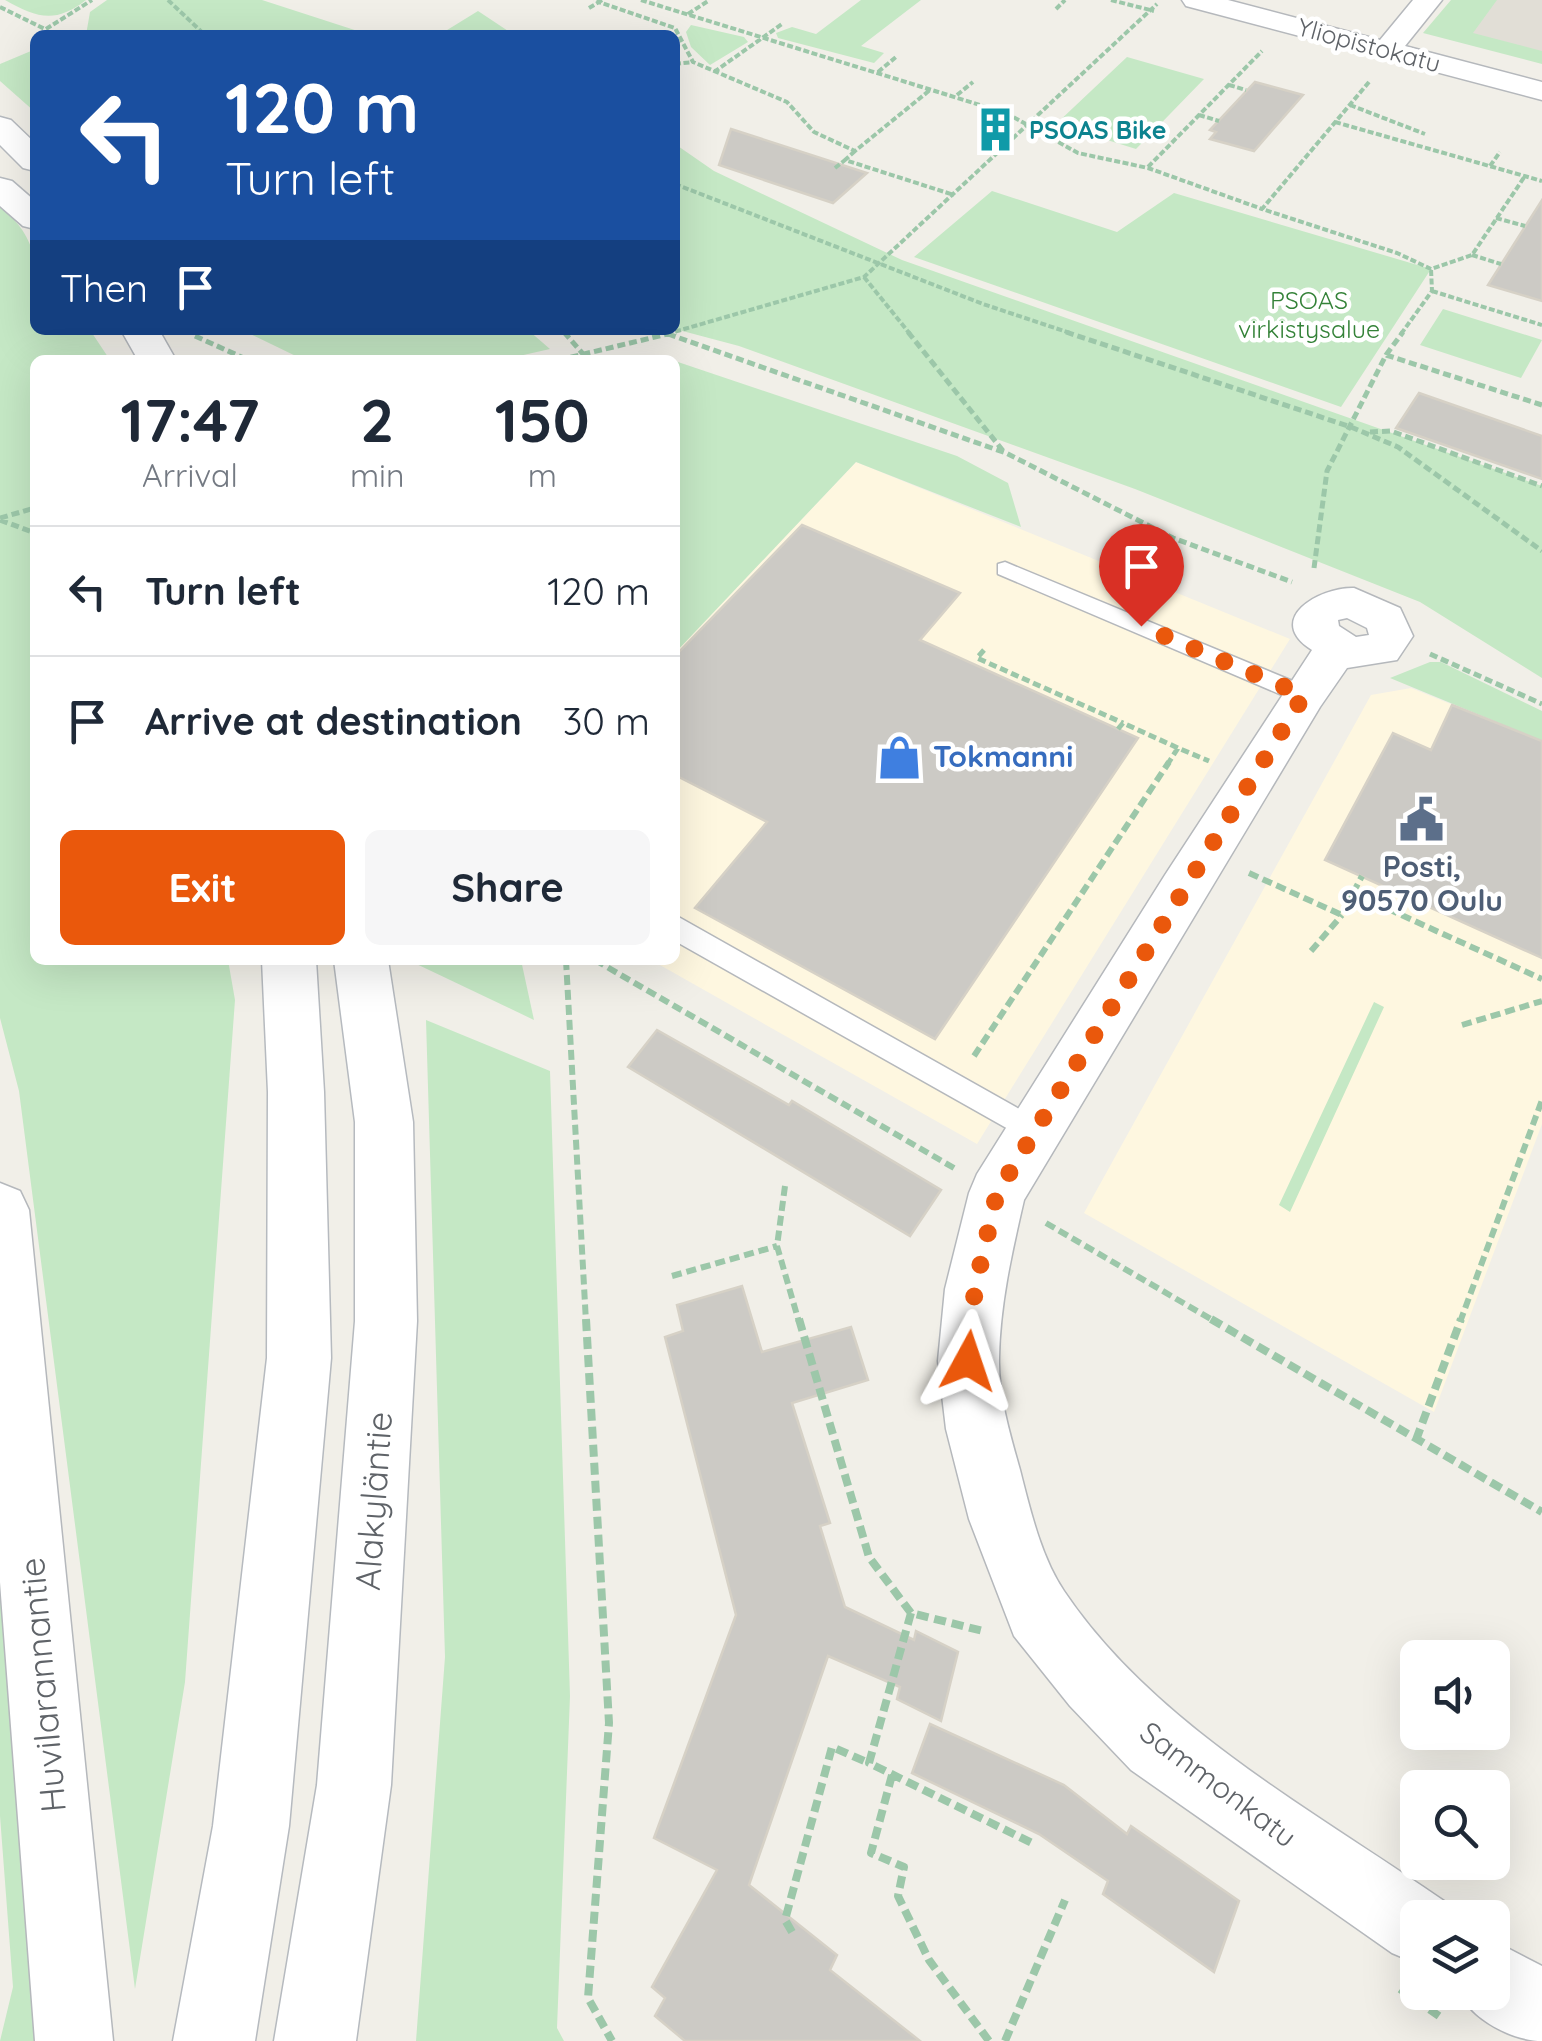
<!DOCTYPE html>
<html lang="en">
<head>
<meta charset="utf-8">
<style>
  :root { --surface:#fff; --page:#f6f6f7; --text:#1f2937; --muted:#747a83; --line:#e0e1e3; --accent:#ea580c }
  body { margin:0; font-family:Quicksand,sans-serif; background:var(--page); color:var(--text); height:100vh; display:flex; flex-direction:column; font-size:38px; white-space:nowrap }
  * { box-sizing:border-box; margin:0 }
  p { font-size:32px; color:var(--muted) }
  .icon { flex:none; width:55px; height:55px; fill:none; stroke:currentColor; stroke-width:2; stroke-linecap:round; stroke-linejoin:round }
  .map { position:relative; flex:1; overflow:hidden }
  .panel { position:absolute; left:30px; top:355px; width:650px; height:610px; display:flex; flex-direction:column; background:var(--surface); border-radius:15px; box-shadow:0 10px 40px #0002 }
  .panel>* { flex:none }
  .guide { position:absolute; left:30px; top:30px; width:650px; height:305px; border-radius:15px; box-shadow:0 10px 40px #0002; background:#1a4fa0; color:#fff; overflow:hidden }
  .tools { position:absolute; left:1400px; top:1640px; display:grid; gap:20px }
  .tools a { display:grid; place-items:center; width:110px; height:110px; border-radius:15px; background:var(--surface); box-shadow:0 10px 40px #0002; font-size:50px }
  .pin { position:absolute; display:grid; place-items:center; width:85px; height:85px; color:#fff; margin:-102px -42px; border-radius:50% 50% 50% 0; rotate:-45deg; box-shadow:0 0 10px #0007 }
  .pin .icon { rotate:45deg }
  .me { position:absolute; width:110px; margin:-55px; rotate:5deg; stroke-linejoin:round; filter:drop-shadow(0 0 8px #0008) }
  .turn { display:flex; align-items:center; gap:35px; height:210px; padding:0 30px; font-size:45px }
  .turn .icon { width:130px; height:130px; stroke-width:2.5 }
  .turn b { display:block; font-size:70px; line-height:85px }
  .then { display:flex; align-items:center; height:95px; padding:0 30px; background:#0003; gap:20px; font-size:38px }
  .eta { display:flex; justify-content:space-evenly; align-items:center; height:170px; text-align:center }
  .eta b { font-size:60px; font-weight:700; line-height:70px }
  .primary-button { display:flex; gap:20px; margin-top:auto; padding:20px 30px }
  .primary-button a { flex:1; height:115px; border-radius:15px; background:var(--accent); color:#fff; font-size:40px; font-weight:700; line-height:115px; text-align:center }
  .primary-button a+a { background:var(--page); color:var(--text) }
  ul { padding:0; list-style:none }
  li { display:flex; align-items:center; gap:30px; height:130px; padding:0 30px; border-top:2px solid var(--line) }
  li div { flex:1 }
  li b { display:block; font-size:38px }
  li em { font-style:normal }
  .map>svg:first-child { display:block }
  .commercial { fill:#fef7e0 }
  .education { fill:#e1ded6 }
  .green { fill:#c5e8c5 }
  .building { fill:#cccac5; stroke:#d6d1c6; stroke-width:2.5 }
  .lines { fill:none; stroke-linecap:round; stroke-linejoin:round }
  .lane-casing { stroke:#b5b8bc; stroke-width:3 }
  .street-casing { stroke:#b5b8bc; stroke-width:3 }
  .secondary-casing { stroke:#b6babf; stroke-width:3 }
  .path-far3 { stroke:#9cc7a9; stroke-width:4; stroke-dasharray:6 2.5; stroke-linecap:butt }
  .path-far2 { stroke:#9cc7a9; stroke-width:5; stroke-dasharray:8 4; stroke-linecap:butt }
  .path-far1 { stroke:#9cc7a9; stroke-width:6; stroke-dasharray:10 5; stroke-linecap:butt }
  .path { stroke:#9cc7a9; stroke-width:8; stroke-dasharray:12 6; stroke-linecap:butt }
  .lane { fill:#fff; fill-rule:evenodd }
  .street { fill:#fff; fill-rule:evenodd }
  .secondary { fill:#fff; fill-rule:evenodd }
  .route { stroke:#ea580c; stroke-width:18; stroke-dasharray:0 32.4 }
  .labels { text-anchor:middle; stroke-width:9; stroke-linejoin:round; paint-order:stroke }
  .far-street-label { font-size:25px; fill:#5f6368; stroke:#fff }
  .far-culture-label { font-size:25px; font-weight:bold; fill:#0d838f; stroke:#fff; text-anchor:start }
  .far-park-label { font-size:25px; fill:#348238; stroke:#fff }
  .shop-label { font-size:30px; font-weight:bold; fill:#366cbe; stroke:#fff; text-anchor:start }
  .service-label { font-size:30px; font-weight:bold; fill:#4e5e75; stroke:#fff }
  .street-label { font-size:30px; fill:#5f6368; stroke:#fff }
  .near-street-label { font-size:35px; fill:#5f6368; stroke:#fff }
</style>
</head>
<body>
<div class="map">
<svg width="1542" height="2041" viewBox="0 0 1542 2041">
  <rect width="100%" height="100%" fill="#f1efe8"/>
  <path class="commercial" d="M856,462L1290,639L977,1144L651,960H675V653Z
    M1411,688L1542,741V1124L1434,1412L1084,1213L1371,695Z"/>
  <path class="education" d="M1485,0H1542V59L1456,37Z"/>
  <path class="green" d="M5,0H86C55,24 37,18 5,0Z
    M107,0H262L370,35H86L90,12Z
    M861,0H921L861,46L884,53L874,63L778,38L776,33L792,27L816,34Z
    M1451,0H1497L1473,33L1542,51V64L1423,33Z
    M478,11L514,35H439Z
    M691,25L744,37L748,42L710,65L691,47L686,32Z
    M31,51L35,52V112L0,81V64Z
    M1127,57L1204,79L1136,149L1056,124Z
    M675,144L714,171L902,260L1542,486V678L1420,602L1135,489L739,346L675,329Z
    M992,191L1117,232L1174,193L1431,269L1341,407L914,257Z
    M0,207C46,243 35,278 35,330H90L110,360H35V960H228L235,1000L185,1682L135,1989L19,1091L0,1018Z
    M1443,309L1542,340L1521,378L1420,345Z
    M242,330H528L550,349L501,360H304Z
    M675,361L957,456L1008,483L1021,527L856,462L675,653Z
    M1430,662H1441L1542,711V741L1390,678Z
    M408,960H521L534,1020Z
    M1374,1002L1384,1007L1290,1212L1279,1205Z
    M426,1020L550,1071L570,1696L557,2028L564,2041H416L445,1657Z
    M0,1502L44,2041H0L13,1987L0,1816Z"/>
  <path class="building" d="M1255,82L1303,95L1254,151L1210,139L1216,132L1210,130Z
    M731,129L867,173L833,203L719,165Z
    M1542,200V301L1488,285Z
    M1419,393L1542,436V479L1396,428Z
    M802,525L960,593L920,640L1138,738L935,1039L695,908L767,822L675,775V656Z
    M1452,705L1542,741V958L1325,860L1393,733L1431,750Z
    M657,1030L789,1105L792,1101L941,1190L910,1236L628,1067Z
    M742,1286L762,1352L851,1327L868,1380L792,1403L830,1523L820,1526L845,1607L914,1640L916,1631L958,1652L941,1721L897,1699L900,1687L828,1656L749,1885L837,1955L830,1970L920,2041H685L655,2016L665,1998L652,1987L717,1870L654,1838L736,1615L665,1337L683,1331L677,1305Z
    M930,1724L1064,1785L1127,1834L1131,1826L1239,1901L1214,1972L1103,1894L1108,1881L1039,1834L912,1773Z"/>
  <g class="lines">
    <defs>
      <path id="lane" d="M1005,562L1312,689L1315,695L1304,703L1296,701L998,574V564Z
        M675,915L1044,1123L1048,1131L1044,1139L1035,1143L1026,1139L675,941Z"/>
      <path id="street" d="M1182,0H1228L1380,40L1413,0H1442L1405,46L1542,82V100L1186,6Z
        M1354,588L1400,608L1413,636L1397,660L1347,668L1320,707L1024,1200C1012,1252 1000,1304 999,1358C998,1395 1010,1434 1020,1470C1030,1509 1041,1557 1064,1591C1153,1724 1314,1811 1444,1901L1451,1918H1418V1964L1392,1953L1131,1770L1070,1706L1014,1636L969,1519L946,1429L938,1361L945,1289L969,1193L977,1174L1165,875L1312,650C1264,620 1318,587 1354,588ZM1347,618L1367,628L1369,635L1356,637L1339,626L1338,620Z
        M0,1183L20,1191L29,1210L113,2041H35L0,1582Z
        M1492,1940L1542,1966V2041C1514,2041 1471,2020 1460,1992H1492Z"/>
      <path id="secondary" d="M0,117L11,120L35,143V171L23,168L0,145Z
        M0,178L12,181L35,201V229L23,226L0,206Z
        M121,330H159L176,360H138Z
        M262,960H316L324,1092L331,1358L289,1826L255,2041H173L213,1826L267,1358L268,1092Z
        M334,960H388L413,1122L417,1321L391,1785L356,2041H274L317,1785L355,1321V1122Z"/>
    </defs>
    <use href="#lane" class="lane-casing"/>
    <use href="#street" class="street-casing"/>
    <use href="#secondary" class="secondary-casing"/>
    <path class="path-far3" d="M168,0L205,35
      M602,0L599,2L675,28L693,62L787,102L814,132L855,151L930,90
      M641,0L1006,113L1078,153L1148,168L1262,209
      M1111,0L1154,11
      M0,7L57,35
      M589,8L599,2L594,0
      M1056,9L1065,0
      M688,14L708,1
      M46,29L92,0
      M675,64L693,62
      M714,72L782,24
      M878,72L896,57
      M1369,82L1262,209L1397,253L1431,269L1472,255L1525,176
      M1229,85L1246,90
      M957,95L973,82
      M1350,105L1425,134
      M1199,115L1219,121
      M1335,122L1542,181
      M855,151L845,160L954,195
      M1490,166L1500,152
      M1148,167L1262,51
      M835,168L845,160
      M675,184L983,304L1073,334
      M1496,218L1525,226
      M1472,255L1501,264
      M864,277L910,334
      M1432,291L1542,325
      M563,330L567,334
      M667,334L864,277L1157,4
      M1401,334L1432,291L1431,269"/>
    <path class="path-far2" d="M564,332L583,354V360
      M908,332L1004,452
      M1066,332L1351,427L1398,447L1542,551
      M668,334L1006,453L1173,538L1292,582
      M195,336L248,360
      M1386,355L1542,405
      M559,360L676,332
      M1370,432L1391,431L1542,486
      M0,518L35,508
      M0,520L35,533
      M1314,568L1327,471L1386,355L1403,332
      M984,650L977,658L1123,723
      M1430,654L1542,704
      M1118,729L1123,723L1178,748
      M1167,765L1178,748L1209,761"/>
    <path class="path-far1" d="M1249,873L1342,915L1353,893L1542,979
      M1353,893L1362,876
      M1311,951L1342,915
      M566,960L586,1322
      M595,960L954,1168
      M1462,1025L1542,1001
      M974,1056L1169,762
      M785,1186L777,1246L799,1322
      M1046,1223L1216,1322
      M672,1276L777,1246
      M1460,1322L1542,1100"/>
    <path class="path" d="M586,1319L609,1723L588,1998L612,2041
      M799,1319L869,1557L911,1613L983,1631
      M1211,1319L1542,1512
      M1416,1440L1461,1319
      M911,1613L869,1763L1034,1844
      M892,1775L871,1853L904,1867L898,1896L929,1960L989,2041
      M792,1932L785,1920L832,1747L869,1763
      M1400,1989L1439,2016
      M1005,2041L1065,1900"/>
    <use href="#lane" class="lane"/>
    <use href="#street" class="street"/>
    <use href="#secondary" class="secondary"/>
  </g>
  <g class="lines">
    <path class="route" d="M968,1361L975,1288L997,1193L1304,695L1141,626"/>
  </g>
  <defs>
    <symbol id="building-bare" viewBox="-9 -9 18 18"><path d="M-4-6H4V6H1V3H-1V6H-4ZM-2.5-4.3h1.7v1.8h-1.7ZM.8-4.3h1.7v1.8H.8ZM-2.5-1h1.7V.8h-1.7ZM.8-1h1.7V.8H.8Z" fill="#0f9aa8" stroke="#fff" stroke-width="2.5" paint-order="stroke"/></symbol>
    <symbol id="shop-bare" viewBox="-9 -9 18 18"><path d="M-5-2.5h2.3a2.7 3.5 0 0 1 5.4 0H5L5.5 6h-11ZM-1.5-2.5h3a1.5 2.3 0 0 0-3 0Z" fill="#3f7fe0" stroke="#fff" stroke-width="2.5" paint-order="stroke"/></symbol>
    <symbol id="civic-bare" viewBox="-9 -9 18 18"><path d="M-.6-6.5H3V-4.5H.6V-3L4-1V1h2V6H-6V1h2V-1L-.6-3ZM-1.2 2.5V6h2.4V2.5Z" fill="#5c6f8a" stroke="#fff" stroke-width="2.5" paint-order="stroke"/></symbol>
  </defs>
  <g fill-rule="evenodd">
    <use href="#building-bare" x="964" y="98" width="63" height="63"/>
    <use href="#shop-bare" x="868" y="726" width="63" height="63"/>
    <use href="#civic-bare" x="1390" y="788" width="63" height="63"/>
  </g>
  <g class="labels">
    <g class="far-street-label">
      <text transform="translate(1369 45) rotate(15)" y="9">Yliopistokatu</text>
    </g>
    <g class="far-culture-label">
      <text x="1029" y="139">PSOAS Bike</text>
    </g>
    <g class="far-park-label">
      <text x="1309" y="309">PSOAS<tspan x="1309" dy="29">virkistysalue</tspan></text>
    </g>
    <g class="shop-label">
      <text x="933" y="767">Tokmanni</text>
    </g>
    <g class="service-label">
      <text x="1422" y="877">Posti,<tspan x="1422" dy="34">90570 Oulu</tspan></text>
    </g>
    <g class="street-label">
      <text transform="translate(1218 1785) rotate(37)" y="10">Sammonkatu</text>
    </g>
    <g class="near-street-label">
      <text transform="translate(374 1501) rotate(-86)" y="12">Alakyläntie</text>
      <text transform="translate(43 1685) rotate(-95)" y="12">Huvilarannantie</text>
    </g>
  </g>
</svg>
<div class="tools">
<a><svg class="icon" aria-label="sound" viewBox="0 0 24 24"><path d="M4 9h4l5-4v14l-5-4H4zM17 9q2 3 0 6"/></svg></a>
<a><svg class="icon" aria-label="search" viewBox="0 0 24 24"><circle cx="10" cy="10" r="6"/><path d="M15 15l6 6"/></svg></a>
<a><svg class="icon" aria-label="layers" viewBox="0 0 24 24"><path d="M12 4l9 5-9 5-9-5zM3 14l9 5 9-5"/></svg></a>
</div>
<div class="pin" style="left:1141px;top:626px;background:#d93025"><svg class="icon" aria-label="arrive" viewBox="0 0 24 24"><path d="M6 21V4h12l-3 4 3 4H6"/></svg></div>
<svg class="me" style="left:968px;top:1361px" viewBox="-20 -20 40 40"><path d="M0-17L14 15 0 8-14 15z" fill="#ea580c" stroke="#fff" stroke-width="4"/></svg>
<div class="guide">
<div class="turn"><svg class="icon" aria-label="left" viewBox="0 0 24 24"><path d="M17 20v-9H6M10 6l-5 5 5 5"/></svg><div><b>120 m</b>Turn left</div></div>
<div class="then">Then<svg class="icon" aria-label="arrive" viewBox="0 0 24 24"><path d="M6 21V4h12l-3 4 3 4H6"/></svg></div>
</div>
<section class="panel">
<div class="eta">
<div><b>17:47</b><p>Arrival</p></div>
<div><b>2</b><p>min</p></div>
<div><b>150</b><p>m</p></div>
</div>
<ul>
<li><svg class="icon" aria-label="left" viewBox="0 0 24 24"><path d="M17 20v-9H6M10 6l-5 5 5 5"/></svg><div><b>Turn left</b></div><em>120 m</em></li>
<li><svg class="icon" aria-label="arrive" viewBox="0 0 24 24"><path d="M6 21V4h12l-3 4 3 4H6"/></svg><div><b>Arrive at destination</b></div><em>30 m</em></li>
</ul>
<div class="primary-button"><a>Exit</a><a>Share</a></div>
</section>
</div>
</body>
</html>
